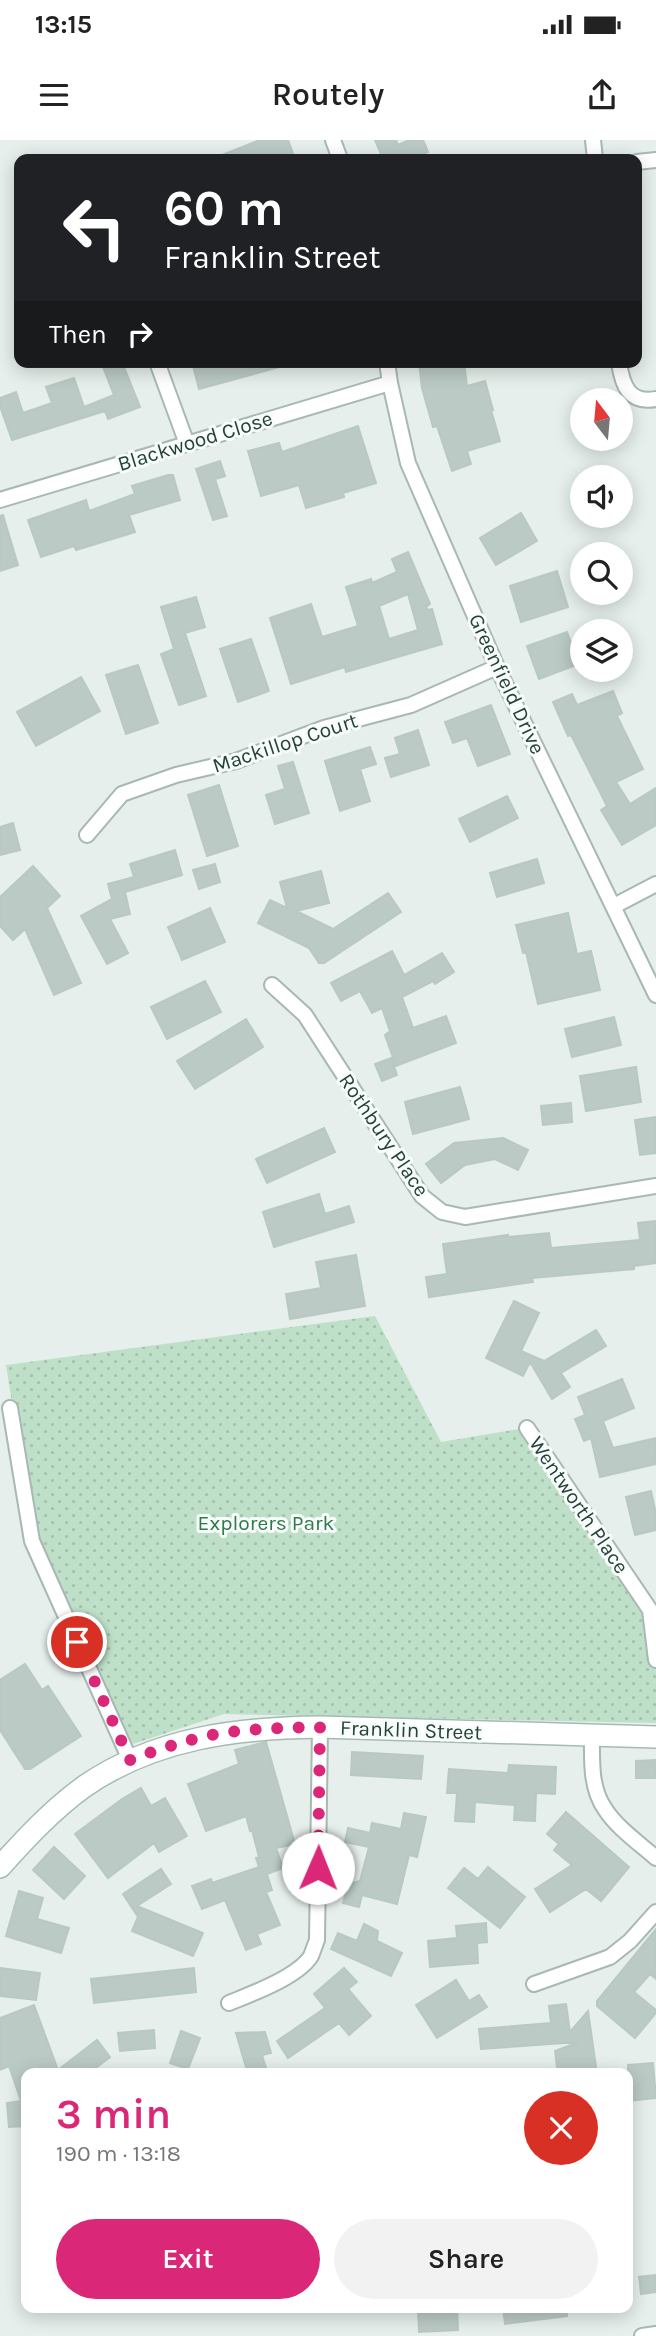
<!DOCTYPE html>
<html lang="en">
<head>
<meta charset="utf-8">
<style>
  :root { --surface:#fff; --page:#f2f2f2; --text:#222; --muted:#767676; --accent:#db2777 }
  body { margin:0; font-family:Karla,sans-serif; background:var(--page); color:var(--text); height:100vh; display:flex; flex-direction:column; font-size:26px; white-space:nowrap }
  * { box-sizing:border-box; margin:0 }
  p { font-size:23px; color:var(--muted) }
  .icon { flex:none; width:38px; height:38px; fill:none; stroke:currentColor; stroke-width:2; stroke-linecap:round; stroke-linejoin:round }
  .map { position:relative; flex:1; overflow:hidden }
  .drawer { position:absolute; left:21px; top:1928px; width:612px; height:245px; display:flex; flex-direction:column; background:var(--surface); border-radius:14px; box-shadow:0 4px 18px #0003 }
  .drawer>* { flex:none }
  .hud { position:absolute; left:14px; top:14px; width:628px; height:214px; border-radius:14px; box-shadow:0 4px 18px #0003; background:#202124; color:#fff; overflow:hidden }
  .needle { width:46px; rotate:344deg }
  .fabs { position:absolute; left:570px; top:248px; display:grid; gap:14px }
  .fabs a { display:grid; place-items:center; width:63px; height:63px; border-radius:50%; background:var(--surface); box-shadow:0 4px 18px #0003; font-size:35px }
  .pin { position:absolute; display:grid; place-items:center; width:60px; height:60px; color:#fff; margin:-30px; border:4px solid #fff; border-radius:50%; box-shadow:0 2px 7px #0007 }
  .me { position:absolute; width:77px; margin:-38px; rotate:1deg; stroke-linejoin:round; filter:drop-shadow(0 0 5px #0008) }
  .turn { display:flex; align-items:center; gap:24px; height:147px; padding:0 35px; font-size:32px }
  .turn .icon { width:91px; height:91px; stroke-width:2.5 }
  .turn b { display:block; font-size:49px; line-height:60px }
  .then { display:flex; align-items:center; height:66px; padding:0 35px; background:#0003; gap:14px; font-size:26px }
  .round { display:grid; place-items:center; flex:none; width:74px; height:74px; border-radius:37px; background:var(--page) }
  .summary { display:flex; align-items:center; justify-content:space-between; height:119px; padding:0 35px }
  h1 { font-size:42px; font-weight:600; line-height:52px; color:var(--accent) }
  .button { display:flex; gap:14px; margin-top:auto; padding:14px 35px }
  .button a { flex:1; height:80px; border-radius:42px; background:var(--accent); color:#fff; font-size:28px; font-weight:600; line-height:80px; text-align:center }
  .button a+a { background:var(--page); color:var(--text) }
  .status { display:flex; justify-content:space-between; align-items:center; height:49px; padding:0 35px; background:var(--surface); direction:ltr }
  .status svg { height:19px; fill:currentColor }
  header { display:flex; justify-content:space-between; align-items:center; height:91px; padding:0 35px; background:var(--surface); font-size:32px; font-weight:600 }
  .map>svg:first-child { display:block }
  .park { fill:url(#park-dots) }
  .building { fill:#bbcac4; stroke:#b8c9c2; stroke-width:2; fill-rule:evenodd }
  .lines { fill:none; stroke-linecap:round; stroke-linejoin:round }
  .street-casing { stroke:#a8b8b2; stroke-width:18 }
  .secondary-casing { stroke:#a4bbb3; stroke-width:24 }
  .street { stroke:#fff; stroke-width:14 }
  .secondary { stroke:#fff; stroke-width:21 }
  .route { stroke:#db2777; stroke-width:12; stroke-dasharray:0 21.6 }
  .labels { text-anchor:middle; stroke-width:6; stroke-linejoin:round; paint-order:stroke }
  .street-label { font-size:21px; fill:#24423a; stroke:#f7fbf9 }
  .park-label { font-size:21px; fill:#2d7a4b; stroke:#f7fbf9 }
</style>
</head>
<body>
<div class="status"><b>13:15</b><svg viewBox="0 0 49 12"><path d="M0 12V9h3v3zM5 12V6h3v6zM10 12V3h3v9zM15 12V0h3v12zM26 1h20v11H26zM47 4h2v5h-2z"/></svg></div>
<header><svg class="icon" aria-label="menu" viewBox="0 0 24 24"><path d="M4 6h16M4 12h16M4 18h16"/></svg>Routely<svg class="icon" aria-label="share" viewBox="0 0 24 24"><path d="M12 15V3M7 8l5-5 5 5M5 13v7h14v-7"/></svg></header>
<div class="map">
<svg width="656" height="2196" viewBox="0 0 656 2196">
  <defs>
    <pattern id="park-dots" width="8" height="8" patternUnits="userSpaceOnUse" patternTransform="scale(1.75)"><rect width="8" height="8" fill="#bfe0c8"/><path d="M2 2h.1M6 6h.1" fill="none" stroke="#a4c1ad" stroke-width="1.8" stroke-linecap="round"/></pattern>
  </defs>
  <rect width="100%" height="100%" fill="#e6efeb"/>
  <path class="park" d="M375,1176L441,1302L525,1288L649,1471L656,1503V1583L224,1574L133,1604L34,1401L6,1225Z"/>
  <path class="building" d="M260,0H288L295,19H212Z
    M375,0H396L398,5L409,0H423L428,12L411,19H383Z
    M101,222H122L140,267L108,279L105,271L12,300L0,266V258L16,252L23,273L52,263L46,247L74,238L84,267L114,255Z
    M192,222H283V226L199,249Z
    M419,222H464L467,246L485,241L493,270H491L500,301L467,311L471,324L452,331L437,286L433,287L422,248Z
    M358,286L376,343L343,353L344,357L306,368L299,345L261,356L248,311L279,303L282,312Z
    M220,321L225,336L215,339L227,376L213,380L196,329Z
    M168,335H173L180,360L129,375L135,392L76,410L74,406L41,417L28,380L86,360L89,371L135,354L132,346Z
    M521,373L537,401L496,425L480,398Z
    M3,375L18,425L0,431V376Z
    M408,412L430,464L426,467L428,470L432,469L442,504L346,532L345,527L291,544L270,478L311,464L322,497L358,486L346,447L371,439L372,443L397,432L392,419ZM408,454L418,490L389,499L379,466Z
    M557,431L568,467L521,482L510,446Z
    M196,457L205,487L185,493L206,556L179,565L161,514L174,509L161,467Z
    M567,492L579,524L539,539L527,506Z
    M251,499L269,551L238,562L220,509Z
    M138,525L158,583L126,594L106,535Z
    M81,537L100,571L36,606L17,572Z
    M613,551L622,573L617,576L643,629L616,642L630,664L656,648V685L622,705L601,670L607,666L571,595L568,596L553,562L572,554L577,565Z
    M491,565L510,614L478,626L467,598L453,603L445,582Z
    M418,590L429,625L391,637L385,618L400,614L395,598Z
    M370,607L376,624L360,629L370,661L340,671L325,621Z
    M293,622L309,673L275,684L266,655L285,649L278,626Z
    M219,645L238,706L207,716L188,655Z
    M507,656L518,678L470,702L459,679Z
    M13,683L20,710L0,715V687Z
    M175,710L182,735L125,752L130,774L110,779L128,813L107,824L81,776L112,759L108,744L134,737L130,724Z
    M537,719L544,743L497,757L490,733Z
    M215,724L220,742L199,749L193,730Z
    M33,726L60,756L47,768L81,843L54,855L25,789L13,800L0,786V757Z
    M321,731L329,763L296,771L333,789L388,753L401,772L324,823H319L309,808L258,783L270,760L287,768L280,742Z
    M210,768L225,802L182,820L168,787Z
    M568,773L577,814L591,811L600,850L538,864L526,812L523,813L516,785Z
    M392,811L404,835L442,813L454,832L435,844L433,841L402,857L413,888L446,876L456,903L396,926L385,895L390,891L382,868L372,873L360,851L341,861L331,843Z
    M205,841L221,872L167,899L151,867Z
    M614,877L621,905L572,917L565,889Z
    M246,879L263,907L195,949L177,921Z
    M391,918L397,935L382,941L375,924Z
    M636,927L641,962L586,971L580,936Z
    M460,947L469,979L413,994L405,962Z
    M571,963L572,982L543,985L541,966Z
    M656,977V1013L640,1015L635,980Z
    M324,988L335,1012L267,1043L256,1019Z
    M503,998L528,1010L518,1030L495,1019L465,1025L441,1043L426,1024L454,1003Z
    M319,1054L325,1074L349,1066L354,1082L274,1107L263,1072Z
    M656,1081V1123L634,1126V1129L532,1138L533,1142L429,1157L426,1137L447,1134L443,1104L508,1095V1097L549,1093L551,1108L640,1100L638,1083Z
    M356,1115L365,1166L290,1179L286,1154L321,1148L316,1122Z
    M514,1161L539,1173L521,1211L544,1221L596,1190L606,1206L561,1233L570,1247L552,1259L530,1222L523,1236L486,1218Z
    M622,1239L634,1268L603,1281L613,1308L656,1298V1324L600,1337L591,1298L584,1301L575,1279L585,1275L578,1257Z
    M651,1351L656,1374V1390L635,1395L626,1357Z
    M25,1524L42,1550L48,1546L81,1596L30,1629H25L0,1590V1540Z
    M266,1602L295,1704L276,1708L283,1728L267,1734L272,1750L266,1752L280,1785L257,1794L261,1804L246,1810L225,1760L202,1769L192,1746L211,1739L212,1743L259,1727L256,1718L259,1717L252,1690L250,1691L246,1676L206,1691L188,1644L239,1624L235,1610Z
    M352,1612L423,1616L421,1639L351,1635Z
    M656,1620V1638H636V1621Z
    M509,1625L556,1627L555,1654L536,1653L535,1681L514,1680L515,1665L475,1662L474,1682L455,1681L457,1653H447L449,1629L508,1633Z
    M141,1648L151,1666L165,1658L187,1696L159,1712L154,1703L108,1738L75,1694L122,1659Z
    M566,1672L629,1727L601,1761L586,1749L550,1772L535,1749L572,1725L554,1710L559,1704L547,1694Z
    M404,1673L426,1677L417,1717L409,1715L397,1764L362,1755L359,1767L343,1763L348,1744L360,1741L369,1707L345,1702L348,1688L370,1693L372,1683L401,1689Z
    M54,1707L85,1736L64,1759L33,1730Z
    M488,1727L525,1757L500,1788L448,1748L464,1728L478,1739Z
    M161,1729L171,1744L137,1766L203,1793L193,1816L132,1791L138,1777L123,1754Z
    M19,1751L43,1758L37,1779L69,1788L61,1813L6,1796Z
    M486,1783L487,1802L477,1803L478,1823L430,1827L428,1801L457,1798L456,1786Z
    M364,1784L378,1791L377,1801L402,1813L391,1836L331,1809L338,1793L357,1801Z
    M656,1789V1839L650,1834L634,1852L656,1870V1873L635,1898L597,1866V1861Z
    M0,1828L40,1833L36,1860L0,1856Z
    M194,1828L196,1852L94,1863L91,1839Z
    M344,1828L357,1842L348,1849L371,1876L349,1895L339,1883L288,1918L277,1901L325,1868L314,1854Z
    M456,1840L469,1861L479,1855L487,1867L437,1898L416,1865Z
    M566,1864L570,1892L588,1871L597,1934H558L555,1911L579,1902L481,1909L479,1889L551,1883L549,1866Z
    M34,1865L58,1930L97,1900L110,1917L88,1934H26V1986L9,1987L7,1963L21,1961L9,1926L0,1930V1878Z
    M154,1890L155,1908L120,1911L118,1893Z
    M181,1891L200,1898L188,1929L170,1923Z
    M265,1892L271,1913L262,1915L268,1934H248L236,1893Z
    M653,1923L656,1958L628,1961V1925Z
    M656,2135V2152L641,2154L639,2137Z
    M418,2168H457L458,2190L419,2192Z
    M503,2168H567V2176L505,2184Z"/>
  <g class="lines">
    <defs>
      <path id="street" d="M333,0L340,19
        M593,0L595,19
        M637,22L656,20
        M157,222L187,304
        M387,222L390,243L408,323L497,527L656,855
        M619,222C622,245 629,264 656,259
        M0,360L390,243
        M87,695L122,654L176,635L236,621L324,588L411,565L497,527
        M614,766L656,744
        M272,845L305,875L422,1056L442,1072L465,1077L656,1046
        M10,1268L32,1401L130,1620
        M527,1288L650,1470L656,1520
        M592,1595C592,1619 590,1648 605,1669C617,1688 639,1703 656,1718
        M534,1844L610,1817L630,1801L656,1772
        M229,1863C251,1854 298,1837 311,1816C313,1811 315,1805 317,1800L320,1587
        M642,2196L656,2194"/>
      <path id="secondary" d="M0,1727C26,1698 53,1669 85,1646C155,1598 237,1588 320,1587L656,1597"/>
    </defs>
    <use href="#street" class="street-casing"/>
    <use href="#secondary" class="secondary-casing"/>
    <use href="#street" class="street"/>
    <use href="#secondary" class="secondary"/>
  </g>
  <g class="lines">
    <path class="route" d="M77,1502L130,1620C160,1609 191,1598 223,1593C255,1588 287,1588 320,1587L318,1728"/>
  </g>
  <g class="labels">
    <g class="street-label">
      <text transform="translate(195 301) rotate(-17)" y="7">Blackwood Close</text>
      <text transform="translate(507 544) rotate(65)" y="7">Greenfield Drive</text>
      <text transform="translate(285 603) rotate(-18)" y="7">Mackillop Court</text>
      <text transform="translate(384 995) rotate(56)" y="7">Rothbury Place</text>
      <text transform="translate(579 1365) rotate(56)" y="7">Wentworth Place</text>
      <text transform="translate(411 1590) rotate(2)" y="7">Franklin Street</text>
    </g>
    <g class="park-label">
      <text x="266" y="1390">Explorers Park</text>
    </g>
  </g>
</svg>
<div class="fabs">
<a><svg class="needle" viewBox="-14 -14 28 28"><path d="M0-13l5 13h-10z" fill="#e53935"/><path d="M0 13l5-13h-10z" fill="#767676"/></svg></a>
<a><svg class="icon" aria-label="sound" viewBox="0 0 24 24"><path d="M4 9h4l5-4v14l-5-4H4zM17 9q2 3 0 6"/></svg></a>
<a><svg class="icon" aria-label="search" viewBox="0 0 24 24"><circle cx="10" cy="10" r="6"/><path d="M15 15l6 6"/></svg></a>
<a><svg class="icon" aria-label="layers" viewBox="0 0 24 24"><path d="M12 4l9 5-9 5-9-5zM3 14l9 5 9-5"/></svg></a>
</div>
<div class="pin" style="left:77px;top:1502px;background:#d93025"><svg class="icon" aria-label="arrive" viewBox="0 0 24 24"><path d="M6 21V4h12l-3 4 3 4H6"/></svg></div>
<svg class="me" style="left:318px;top:1728px" viewBox="-20 -20 40 40"><circle r="19" fill="#fff"/><path d="M0-13L10 11 0 6-10 11z" fill="#db2777"/></svg>
<div class="hud">
<div class="turn"><svg class="icon" aria-label="left" viewBox="0 0 24 24"><path d="M17 20v-9H6M10 6l-5 5 5 5"/></svg><div><b>60 m</b>Franklin Street</div></div>
<div class="then">Then<svg class="icon" aria-label="right" viewBox="0 0 24 24"><path d="M7 20v-9h11M14 6l5 5-5 5"/></svg></div>
</div>
<section class="drawer">
<div class="summary"><div><h1>3 min</h1><p>190 m · 13:18</p></div><a class="round" style="background:#d93025;color:#fff"><svg class="icon" aria-label="close" viewBox="0 0 24 24"><path d="M6 6l12 12M18 6L6 18"/></svg></a></div>
<div class="button"><a>Exit</a><a>Share</a></div>
</section>
</div>
</body>
</html>
